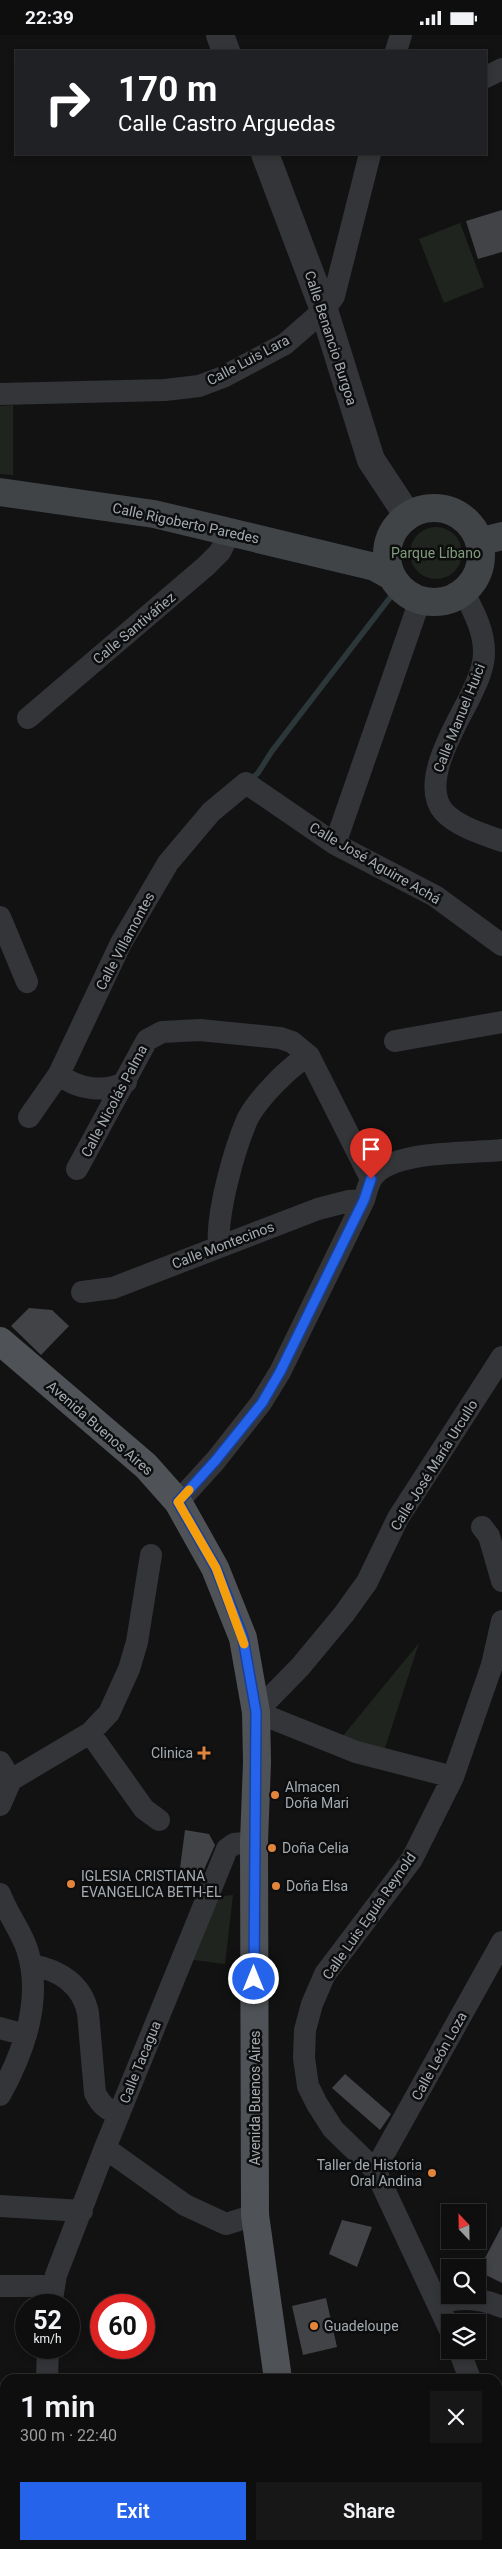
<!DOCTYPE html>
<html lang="en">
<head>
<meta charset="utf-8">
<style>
  :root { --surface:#0e0e0e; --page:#171717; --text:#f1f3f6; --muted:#9b9c9e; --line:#2e2e2e; --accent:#2563eb }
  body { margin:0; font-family:Roboto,sans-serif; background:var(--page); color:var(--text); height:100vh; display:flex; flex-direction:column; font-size:19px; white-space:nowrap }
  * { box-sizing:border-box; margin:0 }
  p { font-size:16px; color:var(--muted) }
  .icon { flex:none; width:28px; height:28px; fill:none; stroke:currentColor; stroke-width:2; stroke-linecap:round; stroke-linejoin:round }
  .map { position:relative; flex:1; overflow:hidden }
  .sheet { position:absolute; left:0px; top:2339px; width:502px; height:176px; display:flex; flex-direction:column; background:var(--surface); border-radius:15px 15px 0 0; box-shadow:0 2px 8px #0003,0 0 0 1px var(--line) }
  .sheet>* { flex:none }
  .hud { position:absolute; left:15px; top:15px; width:472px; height:105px; border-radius:0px; box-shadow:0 2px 8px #0003,0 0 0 1px var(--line); background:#202124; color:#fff; overflow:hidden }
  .needle { width:32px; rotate:338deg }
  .buttons { position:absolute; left:441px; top:2169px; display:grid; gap:10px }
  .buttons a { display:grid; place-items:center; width:45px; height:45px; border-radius:0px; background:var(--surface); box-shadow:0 2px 8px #0003,0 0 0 1px var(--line); font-size:25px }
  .speed { position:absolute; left:15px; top:2259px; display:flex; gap:10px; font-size:25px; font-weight:700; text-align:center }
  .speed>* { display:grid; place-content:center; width:65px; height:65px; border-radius:50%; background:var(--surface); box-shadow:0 2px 8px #0003,0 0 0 1px var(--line); line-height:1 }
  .speed small { font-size:12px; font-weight:400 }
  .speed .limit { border:8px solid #d22; background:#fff; color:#111 }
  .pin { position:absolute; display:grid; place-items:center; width:42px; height:42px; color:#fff; margin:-51px -21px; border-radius:50% 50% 50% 0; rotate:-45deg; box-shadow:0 0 5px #0007 }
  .pin .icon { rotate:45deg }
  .me { position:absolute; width:55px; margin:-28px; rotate:0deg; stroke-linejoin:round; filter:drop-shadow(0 0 4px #0008) }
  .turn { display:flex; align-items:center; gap:18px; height:105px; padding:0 20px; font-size:22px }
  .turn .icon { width:65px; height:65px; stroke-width:2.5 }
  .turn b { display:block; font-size:35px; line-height:42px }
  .round { display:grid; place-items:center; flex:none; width:52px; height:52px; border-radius:0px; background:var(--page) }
  .head { display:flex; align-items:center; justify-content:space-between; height:85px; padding:0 20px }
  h1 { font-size:30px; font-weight:600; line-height:38px }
  .cta { display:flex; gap:10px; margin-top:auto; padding:10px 20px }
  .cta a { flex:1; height:58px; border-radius:0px; background:var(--accent); color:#fff; font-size:20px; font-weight:600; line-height:58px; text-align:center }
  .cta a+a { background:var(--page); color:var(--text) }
  .status { display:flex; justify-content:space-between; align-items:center; height:35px; padding:0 25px; background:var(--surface); direction:ltr }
  .status svg { height:14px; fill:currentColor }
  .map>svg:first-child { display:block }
  .green { fill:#1f251e }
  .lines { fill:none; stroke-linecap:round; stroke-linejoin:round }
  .stream { stroke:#2c373a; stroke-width:5.5 }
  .building { fill:#414346 }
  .minor { stroke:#333538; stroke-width:22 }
  .tertiary { stroke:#333538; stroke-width:28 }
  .secondary { stroke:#414447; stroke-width:28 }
  .primary { stroke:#4f5256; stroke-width:28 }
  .route-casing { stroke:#184099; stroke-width:12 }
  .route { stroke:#2563eb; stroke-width:9 }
  .slow { stroke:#f59e0b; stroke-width:9 }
  .poi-dot { fill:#e2853b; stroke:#0d0d0e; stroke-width:2 }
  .labels { text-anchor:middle; stroke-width:5; stroke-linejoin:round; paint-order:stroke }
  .street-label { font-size:14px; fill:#a4acb2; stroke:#0d0d0e }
  .park-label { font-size:14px; fill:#819c7d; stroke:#0d0d0e }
  .poi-label { font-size:14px; fill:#a4acb2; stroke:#0d0d0e; text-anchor:start }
</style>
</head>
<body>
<div class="status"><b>22:39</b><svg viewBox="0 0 49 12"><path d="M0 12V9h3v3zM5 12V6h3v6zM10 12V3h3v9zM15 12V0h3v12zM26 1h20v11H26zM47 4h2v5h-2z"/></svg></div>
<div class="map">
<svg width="502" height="2514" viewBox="0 0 502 2514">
  <rect width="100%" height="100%" fill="#121213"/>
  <path class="green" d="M460,188L484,252L444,268L419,204Z
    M13,370V440L0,439V371Z
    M410 518a26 26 0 1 1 52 0a26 26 0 1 1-52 0Z
    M419,1608L384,1716L342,1702Z
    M233,1860L225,1929L186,1924L214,1862Z"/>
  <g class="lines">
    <path class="stream" d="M249,746L258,738L272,716L399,551"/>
  </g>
  <path class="building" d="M502,175V217L478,224L466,186Z
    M29,1273L52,1275L69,1291L41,1320L11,1291Z
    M185,1795L209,1799L215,1810L203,1837L180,1833Z
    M345,2039L391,2079L380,2095L332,2053Z
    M342,2185L372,2192L357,2232L329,2219Z
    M502,2191V2248L478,2236Z
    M326,2263L337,2312L303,2320L292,2271Z"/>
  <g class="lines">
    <path class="minor" d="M396,16L401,0
      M486,42L502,34
      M0,359L165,355L199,351L223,342L285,309L324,275L334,261L370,119
      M463,556C473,575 484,595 484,617C484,634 476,649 469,664C455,692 419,749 444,777C458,792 483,799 502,806
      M28,683L206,531L220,517L231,495
      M335,809L420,565
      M0,882L27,947
      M395,1006L502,987
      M59,1039C77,1055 106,1058 126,1047
      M29,1082L59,1039L121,908L168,828L211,777L246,748L335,809L435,861L502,910
      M77,1134L147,1005L162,997L200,995L280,1003L292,1007L309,1021L371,1144
      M219,1212C216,1179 234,1115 247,1085C256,1066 290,1030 309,1021
      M82,1257L113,1253L318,1174L349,1166L364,1165
      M178,1467L216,1425L261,1368L280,1337L364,1165C366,1159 368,1149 372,1143C391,1114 470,1119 502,1115
      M482,1492L489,1501L502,1546
      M90,1698L144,1774L159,1785
      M0,1727L11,1745
      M453,1742L356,1717L256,1677L300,1632L344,1579L367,1547L398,1483L502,1322
      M0,1770L11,1745L90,1698L109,1678L129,1634L137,1607L151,1520
      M0,1859C7,1878 21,1896 27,1914C43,1963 24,2017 0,2060
      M32,1930C59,1935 82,1949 88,1978L95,2058C101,2070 107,2075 119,2079
      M0,1993L26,2000
      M105,2113L185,2170L226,2189L255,2180
      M375,2135L502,1907
      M0,2171L82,2176
      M0,2251H54
      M438,2269C460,2261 481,2263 502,2272
      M51,2270L56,2240L105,2113L227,1814L234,1809L254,1807
      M450,2295L375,2135L333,2094L317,2069L308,2051L304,2023L305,1995L312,1969L325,1939L412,1824L453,1742L492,1630L502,1586
      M459,2315L470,2344
      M47,2344L48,2312
      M0,2506L5,2504
      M32,2514V2510
      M475,2514V2510"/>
    <path class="tertiary" d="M220,0L226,16
      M265,119L324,275L371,425L408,481"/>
    <path class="secondary" d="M0,457L154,479L375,532L391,541
      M387 520a47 47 0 1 1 94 0a47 47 0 1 1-94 0Z
      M479,507L502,501"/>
    <path class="primary" d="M0,1306L146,1431L178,1467L215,1533L243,1603L256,1677L257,1727L254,1807L255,2180L278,2344
      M303,2510L304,2514"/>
  </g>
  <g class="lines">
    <defs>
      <path id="route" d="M254,1944L256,1677L243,1603L216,1533L178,1467L216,1425L262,1368L280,1337L364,1165L371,1144"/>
    </defs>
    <use href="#route" class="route-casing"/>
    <use href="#route" class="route"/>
    <path class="slow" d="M189,1455L178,1467L216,1533L244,1609"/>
  </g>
  <g class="poi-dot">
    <path d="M201.5 1710.5h5v5h5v5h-5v5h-5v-5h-5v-5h5z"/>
    <circle cx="275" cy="1760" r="5"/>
    <circle cx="272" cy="1813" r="5"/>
    <circle cx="71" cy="1849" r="5"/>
    <circle cx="276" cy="1851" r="5"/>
    <circle cx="432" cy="2138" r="5"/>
    <circle cx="314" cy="2291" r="5"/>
  </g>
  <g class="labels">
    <g class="street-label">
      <text transform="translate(331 303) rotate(72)" y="5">Calle Benancio Burgoa</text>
      <text transform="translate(248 325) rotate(-28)" y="5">Calle Luis Lara</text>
      <text transform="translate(186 488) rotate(12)" y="5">Calle Rigoberto Paredes</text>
      <text transform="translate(134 593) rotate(-40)" y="5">Calle Santiváñez</text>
      <text transform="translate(459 683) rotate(-68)" y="5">Calle Manuel Huici</text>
      <text transform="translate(375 828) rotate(30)" y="5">Calle José Aguirre Achá</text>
      <text transform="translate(125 906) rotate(-62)" y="5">Calle Villamontes</text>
      <text transform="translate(114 1066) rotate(-62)" y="5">Calle Nicolás Palma</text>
      <text transform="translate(223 1210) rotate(-21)" y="5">Calle Montecinos</text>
      <text transform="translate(100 1393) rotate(41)" y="5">Avenida Buenos Aires</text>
      <text transform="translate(434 1430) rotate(-58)" y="5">Calle José María Urcullo</text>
      <text transform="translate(369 1881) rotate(-55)" y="5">Calle Luis Eguía Reynold</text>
      <text transform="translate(439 2021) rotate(-61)" y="5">Calle León Loza</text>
      <text transform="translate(140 2027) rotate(-68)" y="5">Calle Tacagua</text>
      <text transform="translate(255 2063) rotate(-90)" y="5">Avenida Buenos Aires</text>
    </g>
    <g class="park-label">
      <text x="436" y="523">Parque Líbano</text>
    </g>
    <g class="poi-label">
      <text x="193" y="1723" text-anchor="end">Clinica</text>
      <text x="285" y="1757">Almacen<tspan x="285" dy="16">Doña Mari</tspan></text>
      <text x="282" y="1818">Doña Celia</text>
      <text x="81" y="1846">IGLESIA CRISTIANA<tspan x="81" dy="16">EVANGELICA BETH-EL</tspan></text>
      <text x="286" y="1856">Doña Elsa</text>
      <text x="422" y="2135" text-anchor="end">Taller de Historia<tspan x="422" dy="16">Oral Andina</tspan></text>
      <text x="324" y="2296">Guadeloupe</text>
    </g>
  </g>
</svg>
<div class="buttons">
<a><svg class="needle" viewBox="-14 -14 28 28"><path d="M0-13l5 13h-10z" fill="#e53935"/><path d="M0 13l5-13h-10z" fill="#9b9c9e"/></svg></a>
<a><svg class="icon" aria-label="search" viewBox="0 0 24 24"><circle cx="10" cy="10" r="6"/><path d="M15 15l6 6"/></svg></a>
<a><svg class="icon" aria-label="layers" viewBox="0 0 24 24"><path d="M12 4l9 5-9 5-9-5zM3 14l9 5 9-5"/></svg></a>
</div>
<div class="speed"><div>52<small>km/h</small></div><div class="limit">60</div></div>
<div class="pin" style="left:371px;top:1144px;background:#d93025"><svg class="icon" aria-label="arrive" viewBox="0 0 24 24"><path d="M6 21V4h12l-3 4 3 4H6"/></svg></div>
<svg class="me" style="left:254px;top:1944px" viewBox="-20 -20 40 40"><circle r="17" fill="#2563eb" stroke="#fff" stroke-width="3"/><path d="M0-11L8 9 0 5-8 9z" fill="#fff"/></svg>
<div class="hud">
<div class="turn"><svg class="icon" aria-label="right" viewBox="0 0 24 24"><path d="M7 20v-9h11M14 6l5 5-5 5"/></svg><div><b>170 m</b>Calle Castro Arguedas</div></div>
</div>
<section class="sheet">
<div class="head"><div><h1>1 min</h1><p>300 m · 22:40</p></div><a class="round"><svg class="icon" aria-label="close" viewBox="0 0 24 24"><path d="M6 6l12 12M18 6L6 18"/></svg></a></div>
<div class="cta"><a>Exit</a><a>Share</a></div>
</section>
</div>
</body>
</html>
